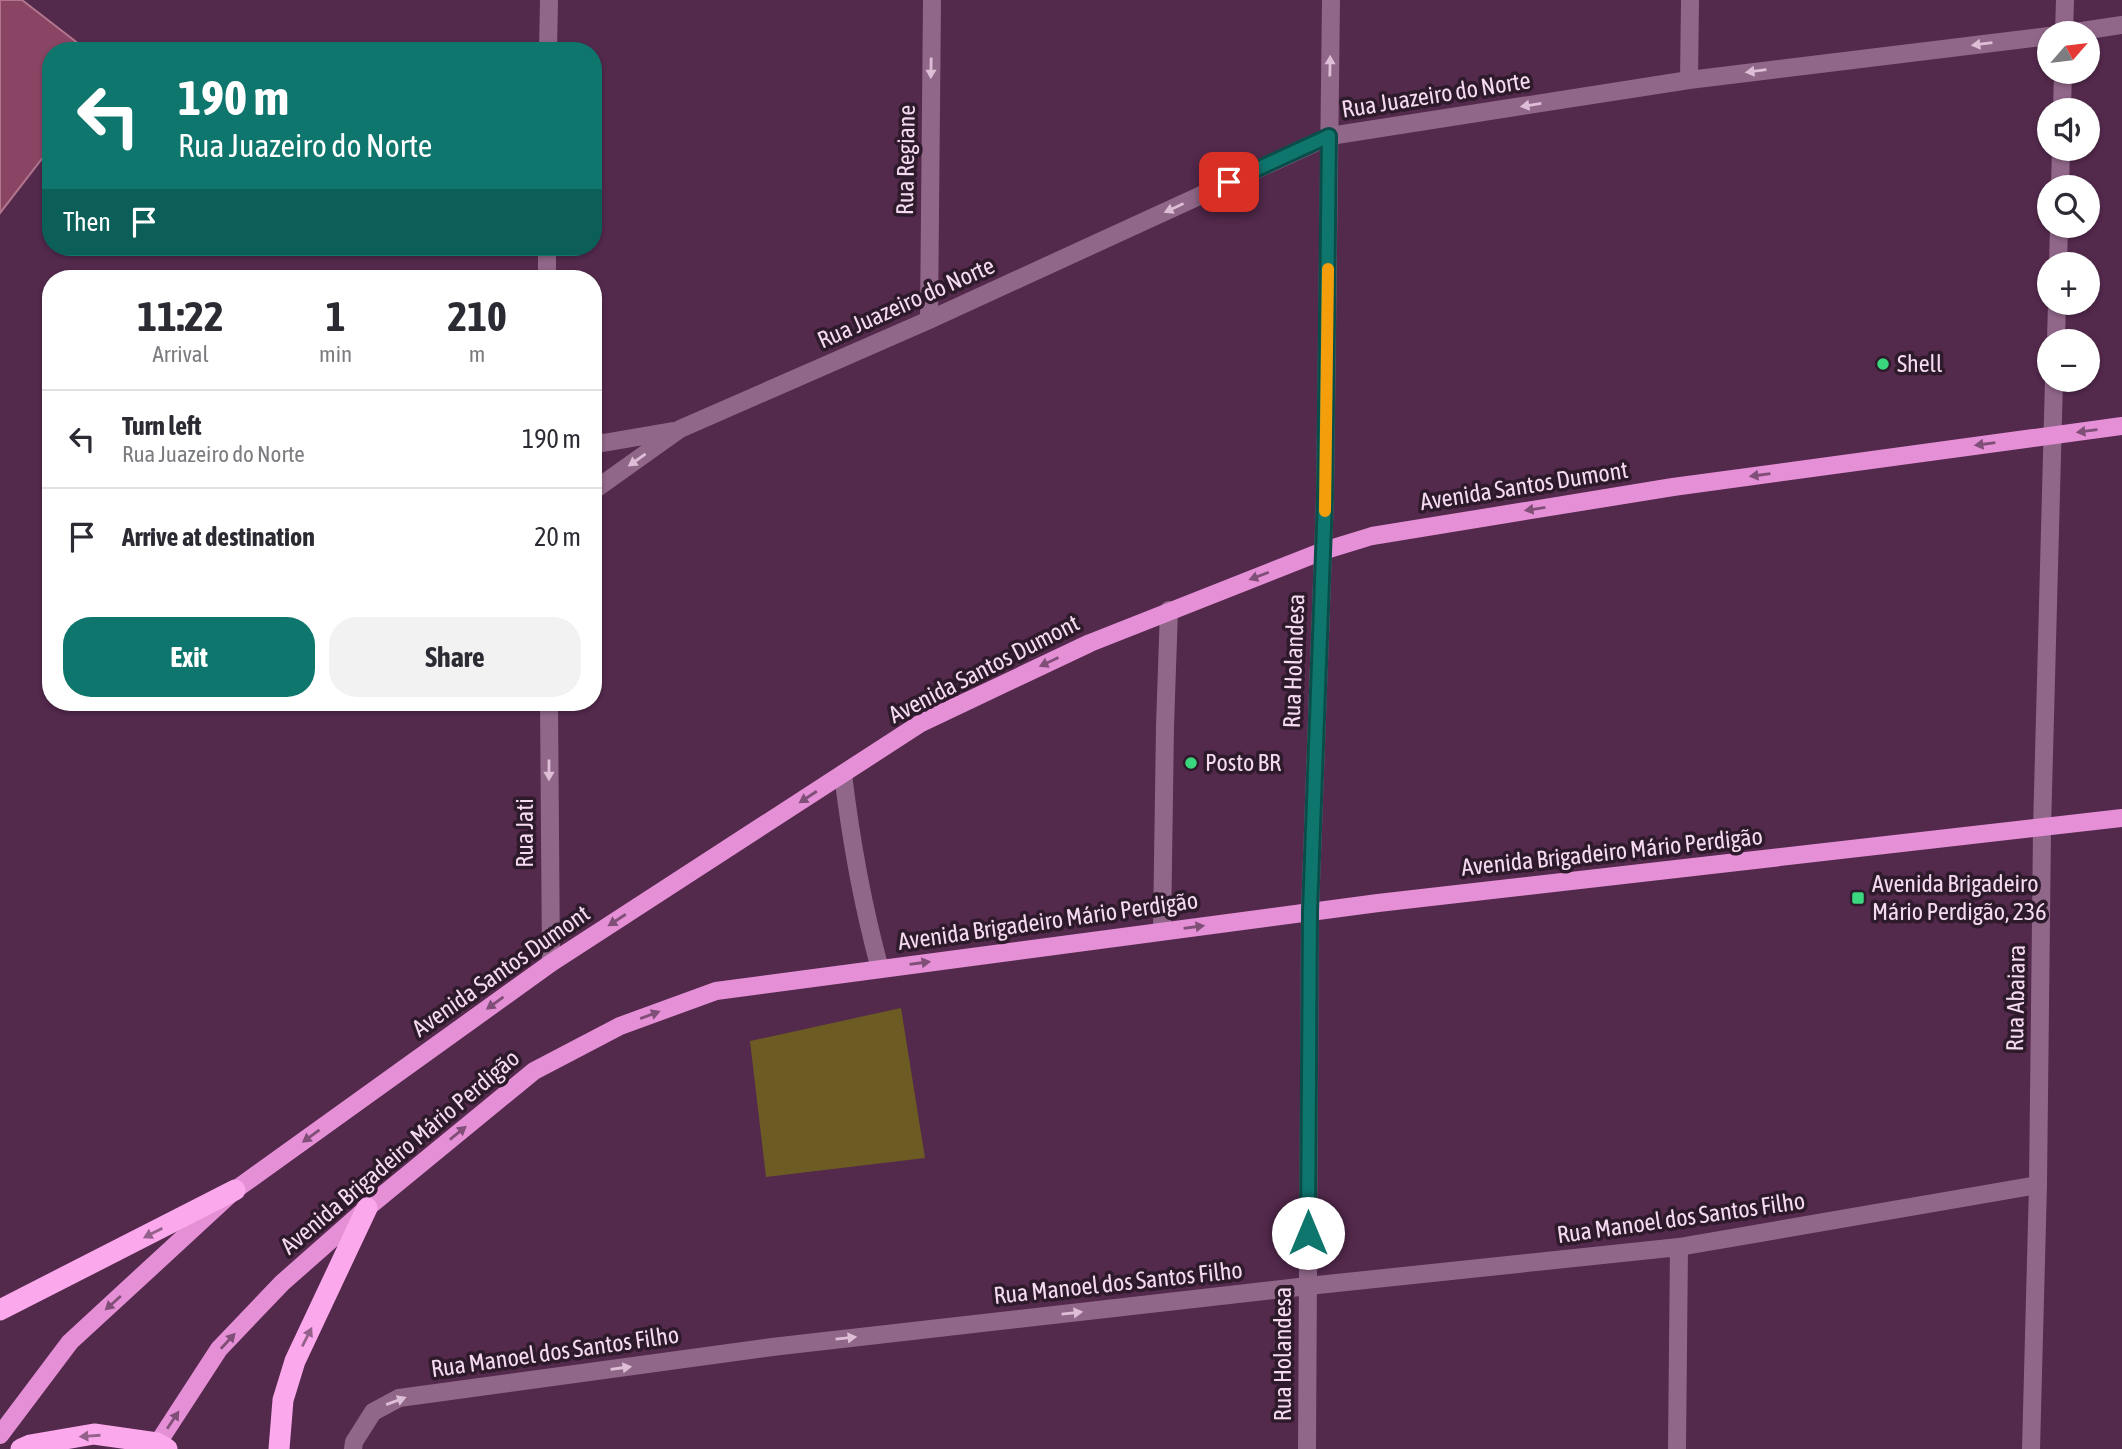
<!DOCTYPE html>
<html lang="en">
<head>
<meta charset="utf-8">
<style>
  :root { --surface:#fff; --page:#f2f2f3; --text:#2b2b33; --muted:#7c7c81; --line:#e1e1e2; --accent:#0f766e }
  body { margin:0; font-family:"Asap Condensed",sans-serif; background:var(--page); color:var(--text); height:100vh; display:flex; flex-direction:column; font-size:26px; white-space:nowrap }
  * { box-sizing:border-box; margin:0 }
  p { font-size:23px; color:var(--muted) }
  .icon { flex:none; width:38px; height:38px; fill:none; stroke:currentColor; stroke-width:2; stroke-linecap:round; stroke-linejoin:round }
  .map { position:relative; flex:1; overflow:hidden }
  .sheet { position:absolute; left:42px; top:270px; width:560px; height:441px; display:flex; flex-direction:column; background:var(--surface); border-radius:28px; box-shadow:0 2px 5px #0004 }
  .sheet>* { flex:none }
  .top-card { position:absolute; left:42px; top:42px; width:560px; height:214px; border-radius:28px; box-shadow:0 2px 5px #0004; background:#0f766e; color:#fff; overflow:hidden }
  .needle { width:46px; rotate:62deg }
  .tools { position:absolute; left:2037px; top:21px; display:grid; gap:14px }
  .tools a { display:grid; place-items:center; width:63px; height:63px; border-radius:50%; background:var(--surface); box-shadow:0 2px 5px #0004; font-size:35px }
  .pin { position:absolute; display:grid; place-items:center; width:60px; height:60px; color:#fff; margin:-30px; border-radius:14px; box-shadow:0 4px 10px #0006 }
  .me { position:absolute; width:77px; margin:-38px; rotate:0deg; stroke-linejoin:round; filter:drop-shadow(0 0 5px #0008) }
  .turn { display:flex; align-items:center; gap:24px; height:147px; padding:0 21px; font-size:32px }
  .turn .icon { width:91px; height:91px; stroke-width:2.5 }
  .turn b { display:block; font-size:49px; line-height:60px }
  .then { display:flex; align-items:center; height:66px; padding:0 21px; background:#0003; gap:14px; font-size:26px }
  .eta { display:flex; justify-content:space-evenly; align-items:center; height:119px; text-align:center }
  .eta b { font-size:42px; font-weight:700; line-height:49px }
  .primary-button { display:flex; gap:14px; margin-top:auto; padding:14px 21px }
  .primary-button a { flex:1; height:80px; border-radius:28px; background:var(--accent); color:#fff; font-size:28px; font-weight:700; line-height:80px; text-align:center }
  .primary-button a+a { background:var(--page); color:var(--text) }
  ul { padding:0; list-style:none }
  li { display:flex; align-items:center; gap:21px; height:98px; padding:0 21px; border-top:2px solid var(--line) }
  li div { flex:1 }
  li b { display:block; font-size:26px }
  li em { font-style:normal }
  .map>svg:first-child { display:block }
  .green { fill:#6c5c24 }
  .building { fill:#8b4564; stroke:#b1768e; stroke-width:2 }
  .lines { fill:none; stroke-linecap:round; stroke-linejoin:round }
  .minor { stroke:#916789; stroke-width:18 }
  .major { stroke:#e58fd6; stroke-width:18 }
  .highway { stroke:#fba8ec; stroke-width:21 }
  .oneway { fill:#ddbed6 }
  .oneway2 { fill:#804f77 }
  .oneway3 { fill:#94618b }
  .route-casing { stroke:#0a4d48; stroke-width:18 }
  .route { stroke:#0f766e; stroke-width:12 }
  .slow { stroke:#f59e0b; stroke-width:12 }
  .poi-dot { fill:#3ad77f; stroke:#2d1a2a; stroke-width:2.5 }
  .labels { text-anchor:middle; stroke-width:7; stroke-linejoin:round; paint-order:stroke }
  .street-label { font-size:24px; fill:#f6dbf0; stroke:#2d1a2a }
  .poi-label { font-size:24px; fill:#f6dbf0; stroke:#2d1a2a; text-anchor:start }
</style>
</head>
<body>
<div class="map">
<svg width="2122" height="1449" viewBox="0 0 2122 1449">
  <rect width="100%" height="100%" fill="#53294c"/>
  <path class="green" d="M901,1008L925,1158L766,1177L750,1041Z"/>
  <path class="building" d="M0,0H22L88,51H51V147L0,213Z"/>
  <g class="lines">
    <path class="minor" d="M2064,33L2065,0
      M2068,33L2122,25
      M548,51L549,0
      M1689,80L1690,0
      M2062,110L2063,72
      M2060,187L2061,149
      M547,247V278
      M2058,264L2059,226
      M929,320L932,0
      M2056,341L2057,303
      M593,440L603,443L673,431
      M593,491L680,429L929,320L1330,136L1689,80L2049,36
      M549,702L551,963
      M843,774C851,841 862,903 880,969
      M1162,931L1165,726L1169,610
      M353,1449L354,1442L373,1412L399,1398L772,1347L1308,1286L1679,1247L2038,1185
      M1307,1449L1310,911L1325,498L1331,0
      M1677,1449L1679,1247
      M2031,1449L2038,1185L2042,829L2054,380"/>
    <path class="major" d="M0,1435L70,1342L235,1190L551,963L921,723L1090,643L1323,551L1372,536L1673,487L2122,426
      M154,1449L219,1349L282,1283L367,1208L534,1071L620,1026L716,991L1378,903L2122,818"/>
    <path class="highway" d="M0,1310L235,1190
      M21,1449L30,1445L94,1434L157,1443L167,1449
      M279,1449L283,1400L295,1361L367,1208"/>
  </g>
  <defs><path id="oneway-solid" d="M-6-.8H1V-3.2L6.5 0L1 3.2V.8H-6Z" transform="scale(1.75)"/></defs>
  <g class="oneway">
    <use href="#oneway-solid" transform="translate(1982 44) rotate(173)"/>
    <use href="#oneway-solid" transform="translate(1330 66) rotate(-89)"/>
    <use href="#oneway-solid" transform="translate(931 68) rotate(91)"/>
    <use href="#oneway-solid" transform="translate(1756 71) rotate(173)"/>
    <use href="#oneway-solid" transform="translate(1531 105) rotate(171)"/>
    <use href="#oneway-solid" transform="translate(1174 208) rotate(155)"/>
    <use href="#oneway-solid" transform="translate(637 460) rotate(145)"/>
    <use href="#oneway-solid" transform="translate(549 770) rotate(90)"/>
    <use href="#oneway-solid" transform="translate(1072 1313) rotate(-6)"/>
    <use href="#oneway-solid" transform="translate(846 1338) rotate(-6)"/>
    <use href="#oneway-solid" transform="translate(621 1368) rotate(-8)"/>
    <use href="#oneway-solid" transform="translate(396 1401) rotate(-20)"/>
  </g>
  <g class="oneway2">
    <use href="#oneway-solid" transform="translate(2087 431) rotate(173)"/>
    <use href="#oneway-solid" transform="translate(1985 444) rotate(172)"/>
    <use href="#oneway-solid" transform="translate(1760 475) rotate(172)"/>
    <use href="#oneway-solid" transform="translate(1535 509) rotate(171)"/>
    <use href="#oneway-solid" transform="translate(1259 576) rotate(159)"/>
    <use href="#oneway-solid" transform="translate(1049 662) rotate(155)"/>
    <use href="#oneway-solid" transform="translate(808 797) rotate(147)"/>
    <use href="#oneway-solid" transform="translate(617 920) rotate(147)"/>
    <use href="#oneway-solid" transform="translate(1194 927) rotate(-8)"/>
    <use href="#oneway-solid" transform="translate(920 963) rotate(-8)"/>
    <use href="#oneway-solid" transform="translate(495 1003) rotate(144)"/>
    <use href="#oneway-solid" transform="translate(650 1015) rotate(-20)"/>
    <use href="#oneway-solid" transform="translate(458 1133) rotate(-39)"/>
    <use href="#oneway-solid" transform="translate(311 1136) rotate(144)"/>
    <use href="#oneway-solid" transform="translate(113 1303) rotate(138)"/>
    <use href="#oneway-solid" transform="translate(228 1341) rotate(-47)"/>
    <use href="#oneway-solid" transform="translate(173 1420) rotate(-56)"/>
  </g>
  <g class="oneway3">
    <use href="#oneway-solid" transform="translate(153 1233) rotate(153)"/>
    <use href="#oneway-solid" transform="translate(307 1337) rotate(-63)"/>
    <use href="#oneway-solid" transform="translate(90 1436) rotate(176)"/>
  </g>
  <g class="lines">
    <defs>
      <path id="route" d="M1229,182L1329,136L1325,498L1310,911L1308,1233"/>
    </defs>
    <use href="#route" class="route-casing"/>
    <use href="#route" class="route"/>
    <path class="slow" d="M1325,511L1328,269"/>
  </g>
  <g class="poi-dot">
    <circle cx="1883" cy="364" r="7"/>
    <circle cx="1191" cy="763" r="7"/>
    <rect x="1851" y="891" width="14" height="14" rx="3.5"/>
  </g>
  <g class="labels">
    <g class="street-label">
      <text transform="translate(1436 95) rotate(-9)" y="8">Rua Juazeiro do Norte</text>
      <text transform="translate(906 160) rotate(-89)" y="8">Rua Regiane</text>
      <text transform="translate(906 303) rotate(-24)" y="8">Rua Juazeiro do Norte</text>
      <text transform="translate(1524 486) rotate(-9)" y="8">Avenida Santos Dumont</text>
      <text transform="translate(1294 661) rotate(-88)" y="8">Rua Holandesa</text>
      <text transform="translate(984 669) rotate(-27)" y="8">Avenida Santos Dumont</text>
      <text transform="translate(525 833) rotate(-90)" y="8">Rua Jati</text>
      <text transform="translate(1612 852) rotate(-6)" y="8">Avenida Brigadeiro Mário Perdigão</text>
      <text transform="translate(1048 921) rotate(-8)" y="8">Avenida Brigadeiro Mário Perdigão</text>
      <text transform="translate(501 971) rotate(-35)" y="8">Avenida Santos Dumont</text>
      <text transform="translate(2016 998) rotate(-89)" y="8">Rua Abaiara</text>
      <text transform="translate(400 1152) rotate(-40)" y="8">Avenida Brigadeiro Mário Perdigão</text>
      <text transform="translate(1681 1218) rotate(-8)" y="8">Rua Manoel dos Santos Filho</text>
      <text transform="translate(1118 1283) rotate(-6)" y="8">Rua Manoel dos Santos Filho</text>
      <text transform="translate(555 1352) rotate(-8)" y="8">Rua Manoel dos Santos Filho</text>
      <text transform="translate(1283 1354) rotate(-90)" y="8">Rua Holandesa</text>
    </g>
    <g class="poi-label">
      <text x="1897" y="372">Shell</text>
      <text x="1205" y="771">Posto BR</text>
      <text x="1872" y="892">Avenida Brigadeiro<tspan x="1872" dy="28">Mário Perdigão, 236</tspan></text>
    </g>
  </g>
</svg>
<div class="tools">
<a><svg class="needle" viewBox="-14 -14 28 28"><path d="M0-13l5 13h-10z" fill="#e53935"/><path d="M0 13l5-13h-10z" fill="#7c7c81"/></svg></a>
<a><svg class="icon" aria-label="sound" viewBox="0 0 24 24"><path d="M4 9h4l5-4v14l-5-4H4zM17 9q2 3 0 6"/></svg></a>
<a><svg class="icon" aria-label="search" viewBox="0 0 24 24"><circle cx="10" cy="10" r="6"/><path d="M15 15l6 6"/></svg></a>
<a>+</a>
<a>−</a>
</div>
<div class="pin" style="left:1229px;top:182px;background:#d93025"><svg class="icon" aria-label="arrive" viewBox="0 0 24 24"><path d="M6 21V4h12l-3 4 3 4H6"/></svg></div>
<svg class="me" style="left:1308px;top:1233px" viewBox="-20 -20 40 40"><circle r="19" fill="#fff"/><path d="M0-13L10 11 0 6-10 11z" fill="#0f766e"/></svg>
<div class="top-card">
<div class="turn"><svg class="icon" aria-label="left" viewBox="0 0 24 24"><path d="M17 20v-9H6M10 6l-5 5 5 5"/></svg><div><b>190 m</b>Rua Juazeiro do Norte</div></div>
<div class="then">Then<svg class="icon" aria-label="arrive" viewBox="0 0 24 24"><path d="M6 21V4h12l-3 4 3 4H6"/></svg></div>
</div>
<section class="sheet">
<div class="eta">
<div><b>11:22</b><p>Arrival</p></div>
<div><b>1</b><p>min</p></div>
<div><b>210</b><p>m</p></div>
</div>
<ul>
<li><svg class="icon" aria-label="left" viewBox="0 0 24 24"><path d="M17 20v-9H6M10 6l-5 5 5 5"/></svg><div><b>Turn left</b><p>Rua Juazeiro do Norte</p></div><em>190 m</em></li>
<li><svg class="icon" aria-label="arrive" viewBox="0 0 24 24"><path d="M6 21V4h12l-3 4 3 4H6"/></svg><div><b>Arrive at destination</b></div><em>20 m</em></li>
</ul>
<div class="primary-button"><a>Exit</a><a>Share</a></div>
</section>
</div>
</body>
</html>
